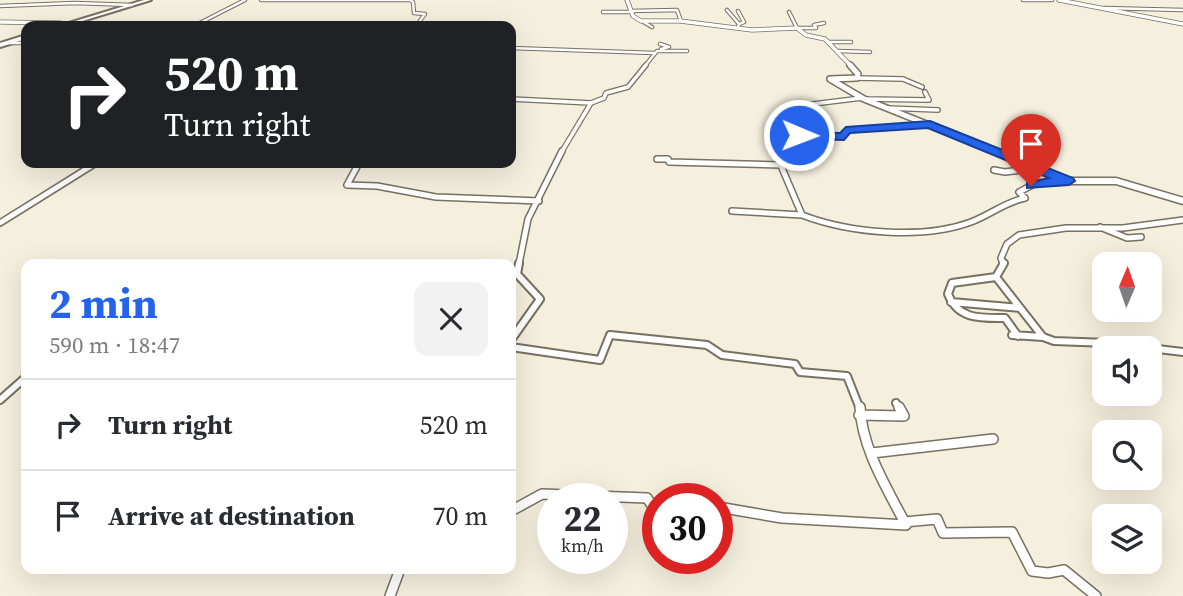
<!DOCTYPE html>
<html lang="en">
<head>
<meta charset="utf-8">
<style>
  :root { --surface:#fff; --page:#f2f2f3; --text:#2b2b33; --muted:#7c7c81; --line:#e1e1e2; --accent:#2563eb }
  body { margin:0; font-family:"Source Serif 4",serif; background:var(--page); color:var(--text); height:100vh; display:flex; flex-direction:column; font-size:26px; white-space:nowrap }
  * { box-sizing:border-box; margin:0 }
  p { font-size:23px; color:var(--muted) }
  .icon { flex:none; width:38px; height:38px; fill:none; stroke:currentColor; stroke-width:2; stroke-linecap:round; stroke-linejoin:round }
  .map { position:relative; flex:1; overflow:hidden }
  .details { position:absolute; left:21px; top:259px; width:495px; height:315px; display:flex; flex-direction:column; background:var(--surface); border-radius:14px; box-shadow:0 7px 28px #0002 }
  .details>* { flex:none }
  .guide { position:absolute; left:21px; top:21px; width:495px; height:147px; border-radius:14px; box-shadow:0 7px 28px #0002; background:#202124; color:#fff; overflow:hidden }
  .needle { width:46px; rotate:2deg }
  .controls { position:absolute; left:1092px; top:252px; display:grid; gap:14px }
  .controls a { display:grid; place-items:center; width:70px; height:70px; border-radius:14px; background:var(--surface); box-shadow:0 7px 28px #0002; font-size:35px }
  .speed { position:absolute; left:537px; top:483px; display:flex; gap:14px; font-size:35px; font-weight:700; text-align:center }
  .speed>* { display:grid; place-content:center; width:91px; height:91px; border-radius:50%; background:var(--surface); box-shadow:0 7px 28px #0002; line-height:1 }
  .speed small { font-size:18px; font-weight:400 }
  .speed .limit { border:10px solid #d22; background:#fff; color:#111 }
  .pin { position:absolute; display:grid; place-items:center; width:60px; height:60px; color:#fff; margin:-72px -30px; border-radius:50% 50% 50% 0; rotate:-45deg; box-shadow:0 0 7px #0007 }
  .pin .icon { rotate:45deg }
  .me { position:absolute; width:77px; margin:-38px; rotate:91deg; stroke-linejoin:round; filter:drop-shadow(0 0 5px #0008) }
  .turn { display:flex; align-items:center; gap:24px; height:147px; padding:0 28px; font-size:32px }
  .turn .icon { width:91px; height:91px; stroke-width:2.5 }
  .turn b { display:block; font-size:49px; line-height:60px }
  .round { display:grid; place-items:center; flex:none; width:74px; height:74px; border-radius:14px; background:var(--page) }
  .summary { display:flex; align-items:center; justify-content:space-between; height:119px; padding:0 28px }
  h1 { font-size:42px; font-weight:700; line-height:52px; color:var(--accent) }
  ul { padding:0; list-style:none }
  li { display:flex; align-items:center; gap:21px; height:91px; padding:0 28px; border-top:2px solid var(--line) }
  li div { flex:1 }
  li b { display:block; font-size:26px }
  li em { font-style:normal }
  .map>svg:first-child { display:block }
  .lines { fill:none; stroke-linecap:round; stroke-linejoin:round }
  .street-far4-casing { stroke:#777162; stroke-width:4.5 }
  .street-far3-casing { stroke:#777162; stroke-width:6 }
  .street-far2-casing { stroke:#777162; stroke-width:8 }
  .street-far1-casing { stroke:#777162; stroke-width:10 }
  .street-casing { stroke:#777162; stroke-width:12 }
  .secondary-far2-casing { stroke:#777162; stroke-width:5 }
  .secondary-far1-casing { stroke:#777162; stroke-width:8 }
  .secondary-casing { stroke:#777162; stroke-width:9 }
  .highway-casing { stroke:#777162; stroke-width:4 }
  .street-far4 { stroke:#fff; stroke-width:2.5 }
  .street-far3 { stroke:#fff; stroke-width:3.5 }
  .street-far2 { stroke:#fff; stroke-width:5 }
  .street-far1 { stroke:#fff; stroke-width:6 }
  .street { stroke:#fff; stroke-width:9 }
  .secondary-far2 { stroke:#fff; stroke-width:3.5 }
  .secondary-far1 { stroke:#fff; stroke-width:5 }
  .secondary { stroke:#fff; stroke-width:6 }
  .highway { fill:#fff; fill-rule:evenodd }
  .route { fill:#2563eb; stroke:#184099; stroke-width:2 }
</style>
</head>
<body>
<div class="map">
<svg width="1183" height="596" viewBox="0 0 1183 596">
  <rect width="100%" height="100%" fill="#f5efde"/>
  <g class="lines">
    <defs>
      <path id="street-far4" d="M261,0H341
        M341,0H410L413,2L414,13L425,14L416,26H432
        M1023,0H1052
        M0,6L75,3L132,5
        M1104,8L1183,10
        M727,10L739,24
        M630,11L677,10L681,21
        M738,11L744,22L739,24L738,28
        M603,12H630
        M789,12L797,28H816L814,25L824,23
        M642,21L652,27
        M194,26L245,0
        M829,42H851
        M7,43H26
        M660,44L669,47L661,49
        M511,48L654,53
        M838,51L870,52
        M644,67L657,51H687"/>
      <path id="street-far3" d="M857,78L903,79L922,87
        M511,99L591,103
        M864,99L929,100L925,92
        M813,104L862,98
        M887,108L938,110
        M561,153L591,103L604,98L606,93L628,87L646,65
        M780,153L787,149L782,136H843L846,130L930,125"/>
      <path id="street-far2" d="M783,151L780,153L779,161L802,215C849,233 923,240 971,222C990,215 1005,202 1025,198L1019,192L1036,183L1069,181
        M657,159H668L669,162L781,165
        M359,163L347,185L377,186L436,197L539,201
        M994,170L1005,172L1037,168
        M732,211L802,215
        M0,223L96,163
        M1100,227L1127,238L1141,237
        M519,264L528,219L562,151
        M1003,264L1001,258L1007,244L1019,235L1066,228H1123L1183,220"/>
      <path id="street-far1" d="M1004,263L996,277L952,283L948,294C958,320 981,318 1005,318L1018,336
        M996,277L1043,337L1012,335
        M951,302L1020,308
        M1043,337L1054,341L1108,343L1183,352
        M511,340L540,299L517,274L519,263
        M511,347L600,360L610,335L707,345L722,355L795,364L800,372L847,376L860,409
        M0,400L26,377
        M896,403L900,409"/>
      <path id="street" d="M859,415L904,416L899,407
        M872,453L993,439
        M718,507L782,518L906,525C887,488 862,449 860,407
        M511,511L542,494L647,498L651,504L658,507
        M904,522L937,519L943,533L1012,532L1032,571L1048,573L1064,570L1096,596
        M390,596L400,569"/>
      <path id="secondary-far2" d="M627,0L633,16L641,21H680L752,30L797,28L806,35L825,39L852,67
        M1059,0L1183,24
        M0,22L61,23L51,26"/>
      <path id="secondary-far1" d="M850,65L858,74L857,78L830,79L864,99L999,153"/>
      <path id="secondary" d="M994,151L1069,181H1116L1183,201"/>
      <path id="highway" d="M144,0H151L66,26H59Z
        M26,35V39L0,47V43Z"/>
    </defs>
    <use href="#street-far4" class="street-far4-casing"/>
    <use href="#street-far3" class="street-far3-casing"/>
    <use href="#street-far2" class="street-far2-casing"/>
    <use href="#street-far1" class="street-far1-casing"/>
    <use href="#street" class="street-casing"/>
    <use href="#secondary-far2" class="secondary-far2-casing"/>
    <use href="#secondary-far1" class="secondary-far1-casing"/>
    <use href="#secondary" class="secondary-casing"/>
    <use href="#highway" class="highway-casing"/>
    <use href="#street-far4" class="street-far4"/>
    <use href="#street-far3" class="street-far3"/>
    <use href="#street-far2" class="street-far2"/>
    <use href="#street-far1" class="street-far1"/>
    <use href="#street" class="street"/>
    <use href="#secondary-far2" class="secondary-far2"/>
    <use href="#secondary-far1" class="secondary-far1"/>
    <use href="#secondary" class="secondary"/>
    <use href="#highway" class="highway"/>
  </g>
  <path class="route" d="M930,121L1073,178L1075,181L1069,185L1027,188V183L1049,178L928,128L850,133L844,140L799,139L793,135L799,132L840,133L846,127Z"/>
</svg>
<div class="controls">
<a><svg class="needle" viewBox="-14 -14 28 28"><path d="M0-13l5 13h-10z" fill="#e53935"/><path d="M0 13l5-13h-10z" fill="#7c7c81"/></svg></a>
<a><svg class="icon" aria-label="sound" viewBox="0 0 24 24"><path d="M4 9h4l5-4v14l-5-4H4zM17 9q2 3 0 6"/></svg></a>
<a><svg class="icon" aria-label="search" viewBox="0 0 24 24"><circle cx="10" cy="10" r="6"/><path d="M15 15l6 6"/></svg></a>
<a><svg class="icon" aria-label="layers" viewBox="0 0 24 24"><path d="M12 4l9 5-9 5-9-5zM3 14l9 5 9-5"/></svg></a>
</div>
<div class="speed"><div>22<small>km/h</small></div><div class="limit">30</div></div>
<div class="pin" style="left:1031px;top:186px;background:#d93025"><svg class="icon" aria-label="arrive" viewBox="0 0 24 24"><path d="M6 21V4h12l-3 4 3 4H6"/></svg></div>
<svg class="me" style="left:799px;top:135px" viewBox="-20 -20 40 40"><circle r="17" fill="#2563eb" stroke="#fff" stroke-width="3"/><path d="M0-11L8 9 0 5-8 9z" fill="#fff"/></svg>
<div class="guide">
<div class="turn"><svg class="icon" aria-label="right" viewBox="0 0 24 24"><path d="M7 20v-9h11M14 6l5 5-5 5"/></svg><div><b>520 m</b>Turn right</div></div>
</div>
<section class="details">
<div class="summary"><div><h1>2 min</h1><p>590 m · 18:47</p></div><a class="round"><svg class="icon" aria-label="close" viewBox="0 0 24 24"><path d="M6 6l12 12M18 6L6 18"/></svg></a></div>
<ul>
<li><svg class="icon" aria-label="right" viewBox="0 0 24 24"><path d="M7 20v-9h11M14 6l5 5-5 5"/></svg><div><b>Turn right</b></div><em>520 m</em></li>
<li><svg class="icon" aria-label="arrive" viewBox="0 0 24 24"><path d="M6 21V4h12l-3 4 3 4H6"/></svg><div><b>Arrive at destination</b></div><em>70 m</em></li>
</ul>
</section>
</div>
</body>
</html>
